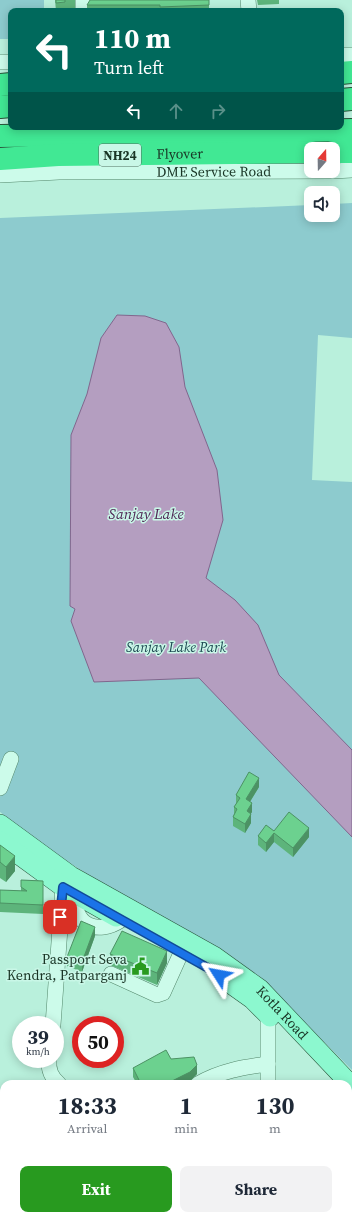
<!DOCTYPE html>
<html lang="en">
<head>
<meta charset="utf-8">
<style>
  :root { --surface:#fff; --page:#f2f2f3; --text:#1f2937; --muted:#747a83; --accent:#289a1f }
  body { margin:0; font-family:"Source Serif 4",serif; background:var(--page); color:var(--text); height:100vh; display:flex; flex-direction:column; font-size:15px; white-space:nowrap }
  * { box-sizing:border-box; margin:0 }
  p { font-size:13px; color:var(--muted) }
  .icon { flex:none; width:22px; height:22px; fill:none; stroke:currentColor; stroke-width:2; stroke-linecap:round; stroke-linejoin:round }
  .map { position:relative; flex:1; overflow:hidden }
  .drawer { position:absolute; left:0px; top:1080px; width:352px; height:140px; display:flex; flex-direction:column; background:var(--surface); border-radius:12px 12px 0 0; box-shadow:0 2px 10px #0003 }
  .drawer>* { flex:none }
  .guide { position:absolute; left:8px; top:8px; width:336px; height:122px; border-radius:8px; box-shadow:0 2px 10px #0003; background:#00695c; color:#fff; overflow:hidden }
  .needle { width:26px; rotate:20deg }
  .buttons { position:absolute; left:304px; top:142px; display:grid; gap:8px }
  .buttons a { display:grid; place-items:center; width:36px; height:36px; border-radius:8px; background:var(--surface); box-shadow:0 2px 10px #0003; font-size:20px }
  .speed { position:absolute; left:12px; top:1016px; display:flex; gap:8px; font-size:20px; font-weight:700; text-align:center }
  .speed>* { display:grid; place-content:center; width:52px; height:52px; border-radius:50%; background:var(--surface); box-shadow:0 2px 10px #0003; line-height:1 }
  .speed small { font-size:10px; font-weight:400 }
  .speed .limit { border:6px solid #d22; background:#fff; color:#111 }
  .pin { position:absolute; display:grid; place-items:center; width:34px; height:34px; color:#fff; margin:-17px; border-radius:8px; box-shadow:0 2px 6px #0006 }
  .me { position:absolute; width:44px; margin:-22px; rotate:304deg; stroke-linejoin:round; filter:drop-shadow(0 0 3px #0008) }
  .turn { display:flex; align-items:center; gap:14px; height:84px; padding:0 20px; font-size:18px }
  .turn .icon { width:52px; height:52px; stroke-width:2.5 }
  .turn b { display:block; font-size:28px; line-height:34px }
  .lanes { display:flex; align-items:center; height:38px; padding:0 20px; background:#0003; justify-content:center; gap:20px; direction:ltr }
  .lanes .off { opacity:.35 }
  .eta { display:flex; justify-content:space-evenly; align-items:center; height:68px; text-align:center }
  .eta b { font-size:24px; font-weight:700; line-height:28px }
  .action { display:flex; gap:8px; margin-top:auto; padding:8px 20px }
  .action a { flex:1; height:46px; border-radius:8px; background:var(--accent); color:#fff; font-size:16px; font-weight:700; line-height:46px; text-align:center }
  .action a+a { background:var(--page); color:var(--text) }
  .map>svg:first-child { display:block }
  .green { fill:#8dcbce }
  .water { fill:#b49ec0; stroke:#81668d }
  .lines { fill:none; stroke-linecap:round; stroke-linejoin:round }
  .minor-casing { stroke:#53876b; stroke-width:16 }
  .major-casing { stroke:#28543a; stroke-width:20 }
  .highway-casing { stroke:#28543a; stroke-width:24 }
  .minor { stroke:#ccfbea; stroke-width:15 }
  .major { stroke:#8cf8cf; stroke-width:19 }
  .highway { stroke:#41e894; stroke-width:22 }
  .wall { fill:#5db47b }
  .shaded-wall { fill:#4c9264 }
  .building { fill:#6cd18f; stroke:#4c9264 }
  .route-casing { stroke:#114b97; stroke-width:10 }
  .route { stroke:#1a73e8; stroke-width:7 }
  .labels { text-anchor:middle; stroke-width:3; stroke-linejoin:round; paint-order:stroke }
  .shield { fill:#c9f7e7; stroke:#4e6f5f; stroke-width:1 }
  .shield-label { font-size:13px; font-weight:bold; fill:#193525 }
  .street-label { font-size:14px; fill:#193525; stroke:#c9f7e7 }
  .park-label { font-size:14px; font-style:italic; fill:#1e4953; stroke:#c9f7e7 }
  .poi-label { font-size:14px; fill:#193525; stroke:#c9f7e7; text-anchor:end }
  .water-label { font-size:15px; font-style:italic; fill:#502756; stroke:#c9f7e7 }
</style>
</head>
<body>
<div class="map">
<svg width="352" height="1220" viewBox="0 0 352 1220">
  <rect width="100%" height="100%" fill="#b9f0dc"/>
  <path class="green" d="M0,0H44V11H11V39H0Z
    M352,203V338L318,335L312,480L352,482V1070L273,991L57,855L0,812V218L311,205V215H333V204Z"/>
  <path class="water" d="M117,315L145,316L166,323L179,347L185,387L217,470L223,520L206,578L235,600L258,625L279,675L352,750V837L199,678L94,682L71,621L75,609L70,606L71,435L87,394L101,338Z"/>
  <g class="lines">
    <defs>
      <g id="minor">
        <path d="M83,0V11"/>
        <path d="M248,0L249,11"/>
        <path d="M341,55H352"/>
        <path d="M0,62H11"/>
        <path d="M333,171L352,170"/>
        <path id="s1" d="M0,175L59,172L332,171"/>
        <path d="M0,788L11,759"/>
        <path d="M76,894C72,925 97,936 121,920"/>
        <path d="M111,974L157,995L163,993L181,953"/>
        <path d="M53,1025L63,887"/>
        <path d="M49,1059C48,1070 51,1077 59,1084"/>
        <path d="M198,1084C220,1071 244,1067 268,1064"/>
        <path d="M268,1084V1007"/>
        <path d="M0,1120L4,1121"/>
        <path d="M106,1216L108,1220"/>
        <path d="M269,1216L270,1220"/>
        <path d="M286,1216V1220"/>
        <path d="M46,1220L53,1216"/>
      </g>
      <g id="major">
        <path id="s2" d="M0,824L71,876L214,956L260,989L352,1086"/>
        <path d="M0,841L63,887L116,917"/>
        <path d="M221,977L252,999L270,1017"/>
        <path d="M348,1102L352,1106"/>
      </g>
      <g id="highway">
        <path d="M341,73L352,72"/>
        <path d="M0,85L11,84"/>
        <path d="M341,100L352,99"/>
        <path d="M0,107L11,106"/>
        <path d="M0,136L352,130"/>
        <path d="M333,152H352"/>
        <path id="s3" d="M0,159L58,155L311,152"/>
      </g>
    </defs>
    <use href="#minor" class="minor-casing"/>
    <use href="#major" class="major-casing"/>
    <use href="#highway" class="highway-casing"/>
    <use href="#minor" class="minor"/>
    <use href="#major" class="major"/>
    <use href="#highway" class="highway"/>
  </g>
  <path class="wall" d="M55,0H75V11H56Z
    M209,0V11H87V5Z
    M257,0H279V4L258,5Z
    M259,787L250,802L252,812L251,813V823L245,833L233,826V817L234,814V807L236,804V795Z
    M274,831L309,837L293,857L274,842L266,852L258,845V836Z
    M0,845L15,871L6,882L0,878Z
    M21,880L43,881V914L0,912V890L21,891Z
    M95,936L82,972L67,966V957Z
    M110,954L167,963L157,985L110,965Z
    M171,1059L197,1074L190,1081L183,1084H137L133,1077V1068Z"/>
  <path class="shaded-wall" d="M259,778V787L246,808V799Z
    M252,803V812L247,820V811Z
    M251,814V823L245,833V824Z
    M309,828V837L293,857V848Z
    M274,833V842L266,852V843Z
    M15,856V871L6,882V867Z
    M95,927V936L82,972V962Z
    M167,951V963L157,985V973Z
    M197,1065V1074L190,1081L183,1084H166Z"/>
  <path class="building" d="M56,0H65V2L56,3Z
    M90,0H209V5L160,7V5H87Z
    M249,772L259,778L246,799L252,803L247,811L251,814L245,824L233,817L237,809L234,807L240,798L236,795Z
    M289,812L309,828L293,848L274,833L266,843L258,836L266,825L274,831Z
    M0,845L15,856L6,867L0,862Z
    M21,880L43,881V905L0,903V890L27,891L21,887Z
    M81,921L95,927L82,962L67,957Z
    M122,931L167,951L157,973L110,954Z
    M166,1050L171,1059L194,1057L197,1065L190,1072L166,1084H141L133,1068Z
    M291,1216H329V1220H290Z"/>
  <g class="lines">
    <defs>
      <path id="route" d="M60,917L63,887L208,968L219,975"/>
    </defs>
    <use href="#route" class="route-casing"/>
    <use href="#route" class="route"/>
  </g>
  <defs>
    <symbol id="civic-bare" viewBox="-9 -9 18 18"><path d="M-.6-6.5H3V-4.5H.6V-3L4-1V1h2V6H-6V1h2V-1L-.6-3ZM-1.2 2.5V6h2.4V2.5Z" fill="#289a1f" stroke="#c9f7e7" stroke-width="2.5" paint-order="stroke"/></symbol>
  </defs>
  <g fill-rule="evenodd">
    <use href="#civic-bare" x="128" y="954" width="25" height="25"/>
  </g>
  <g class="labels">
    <rect class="shield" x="99" y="144" width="42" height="22" rx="3"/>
    <g class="shield-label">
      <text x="120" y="160">NH24</text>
    </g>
    <g class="street-label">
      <text dy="5" stroke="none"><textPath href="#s3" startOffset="180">Flyover</textPath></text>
      <text dy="5" stroke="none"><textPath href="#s1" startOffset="214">DME Service Road</textPath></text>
      <text dy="5" stroke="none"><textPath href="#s2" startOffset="341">Kotla Road</textPath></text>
    </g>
    <g class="park-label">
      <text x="176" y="652">Sanjay Lake Park</text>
    </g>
    <g class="poi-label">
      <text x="127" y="964">Passport Seva<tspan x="127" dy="16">Kendra, Patparganj</tspan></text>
    </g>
    <g class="water-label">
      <text x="146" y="519">Sanjay Lake</text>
    </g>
  </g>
</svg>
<div class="buttons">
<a><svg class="needle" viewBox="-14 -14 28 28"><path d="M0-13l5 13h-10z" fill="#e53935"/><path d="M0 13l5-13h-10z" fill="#747a83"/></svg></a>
<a><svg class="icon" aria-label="sound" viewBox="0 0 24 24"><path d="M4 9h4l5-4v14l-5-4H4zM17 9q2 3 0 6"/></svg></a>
</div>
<div class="speed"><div>39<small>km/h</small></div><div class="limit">50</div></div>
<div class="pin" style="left:60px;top:917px;background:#d93025"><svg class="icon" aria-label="arrive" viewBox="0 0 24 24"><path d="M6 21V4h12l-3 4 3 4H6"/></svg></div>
<svg class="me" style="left:219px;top:975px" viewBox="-20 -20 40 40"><path d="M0-17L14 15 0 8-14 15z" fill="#1a73e8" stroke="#fff" stroke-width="4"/></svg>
<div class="guide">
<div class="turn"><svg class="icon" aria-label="left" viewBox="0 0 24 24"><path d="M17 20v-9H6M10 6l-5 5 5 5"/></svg><div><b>110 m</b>Turn left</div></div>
<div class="lanes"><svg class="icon" aria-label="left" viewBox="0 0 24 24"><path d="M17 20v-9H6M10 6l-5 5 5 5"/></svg><svg class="icon off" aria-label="ahead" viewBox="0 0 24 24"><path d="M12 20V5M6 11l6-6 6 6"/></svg><svg class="icon off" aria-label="right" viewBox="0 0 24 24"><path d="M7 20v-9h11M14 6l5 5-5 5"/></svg></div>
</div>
<section class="drawer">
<div class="eta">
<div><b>18:33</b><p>Arrival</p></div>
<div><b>1</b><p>min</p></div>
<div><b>130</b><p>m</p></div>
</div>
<div class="action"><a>Exit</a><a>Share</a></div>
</section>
</div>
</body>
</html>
